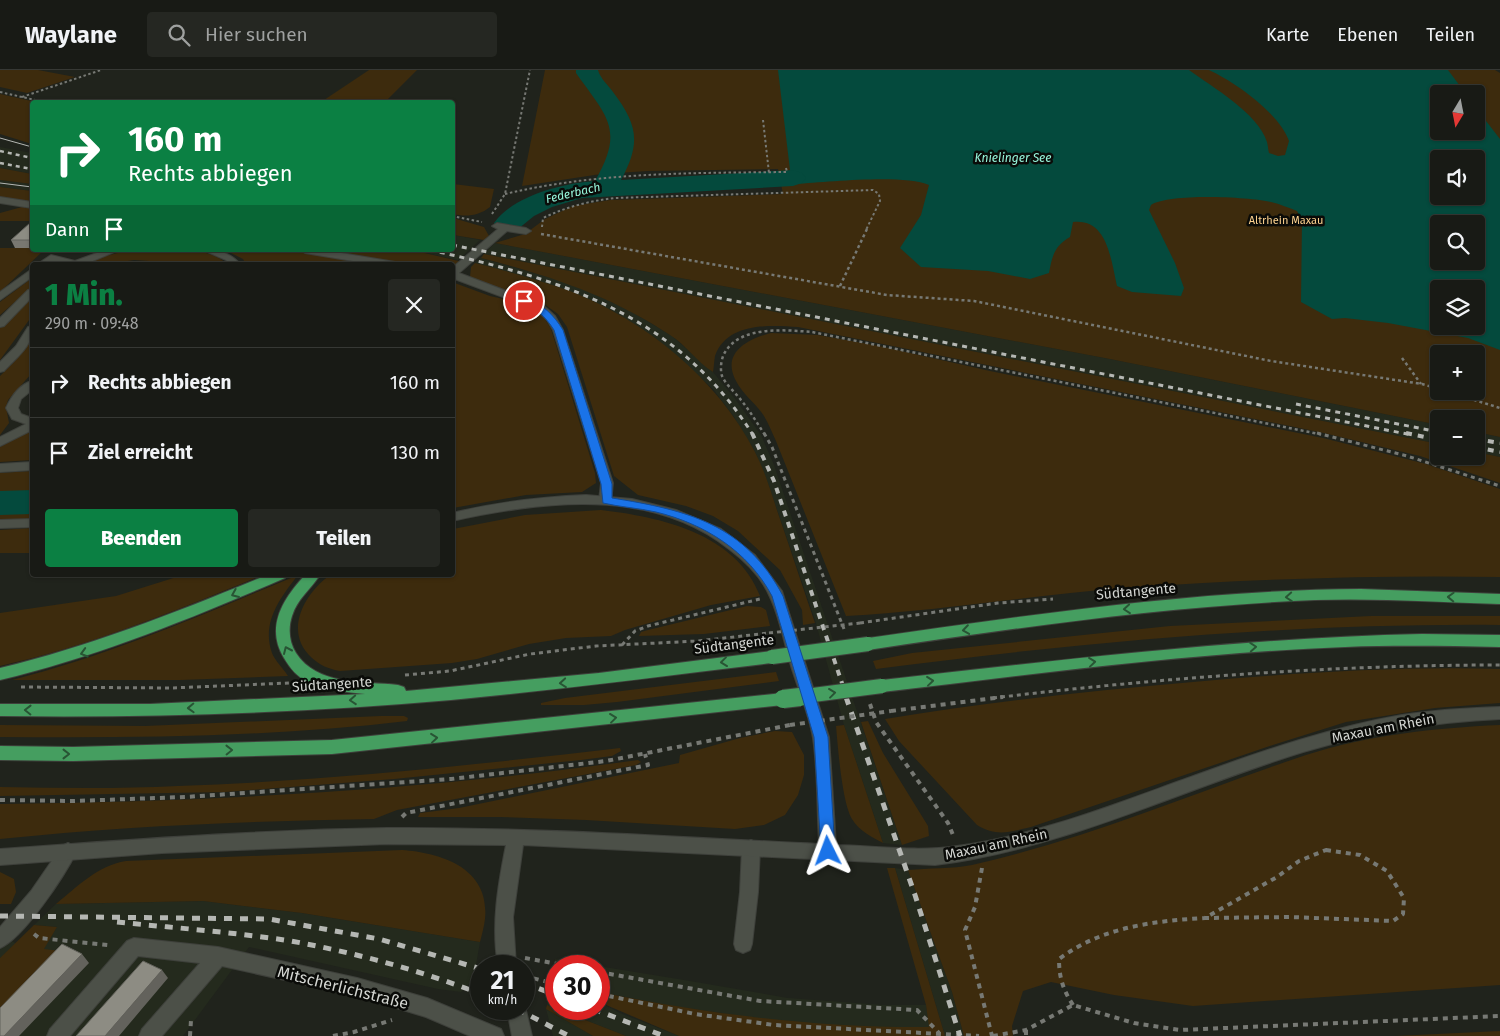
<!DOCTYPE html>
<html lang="de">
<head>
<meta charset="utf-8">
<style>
  :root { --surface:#181a15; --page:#252722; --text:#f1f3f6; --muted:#9fa1a0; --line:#363834; --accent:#0b8043 }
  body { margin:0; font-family:"Fira Sans",sans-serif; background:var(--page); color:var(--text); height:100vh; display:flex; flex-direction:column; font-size:19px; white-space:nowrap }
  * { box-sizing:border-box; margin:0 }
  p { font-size:16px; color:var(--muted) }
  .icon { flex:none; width:28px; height:28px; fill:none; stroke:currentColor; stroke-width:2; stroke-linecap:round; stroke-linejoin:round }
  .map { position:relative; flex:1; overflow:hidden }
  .drawer { position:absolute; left:30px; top:192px; width:425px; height:315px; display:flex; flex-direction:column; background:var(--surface); border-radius:5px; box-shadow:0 1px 4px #0004,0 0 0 1px var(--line) }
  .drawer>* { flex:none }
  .guide { position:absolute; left:30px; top:30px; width:425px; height:152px; border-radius:5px; box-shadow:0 1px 4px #0004,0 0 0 1px var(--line); background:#0b8043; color:#fff; overflow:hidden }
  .needle { width:32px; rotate:190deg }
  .tools { position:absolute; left:1430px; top:15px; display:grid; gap:10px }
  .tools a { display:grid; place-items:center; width:55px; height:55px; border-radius:5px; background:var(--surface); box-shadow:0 1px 4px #0004,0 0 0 1px var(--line); font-size:25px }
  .speed { position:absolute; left:470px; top:885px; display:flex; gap:10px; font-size:25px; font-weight:700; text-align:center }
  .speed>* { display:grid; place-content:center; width:65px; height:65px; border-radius:50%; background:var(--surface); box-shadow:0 1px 4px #0004,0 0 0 1px var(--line); line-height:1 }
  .speed small { font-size:12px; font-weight:400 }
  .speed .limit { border:8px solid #d22; background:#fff; color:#111 }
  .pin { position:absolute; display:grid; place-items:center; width:42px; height:42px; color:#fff; margin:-21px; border:2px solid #fff; border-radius:50%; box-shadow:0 1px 5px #0007 }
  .me { position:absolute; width:55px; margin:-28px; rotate:357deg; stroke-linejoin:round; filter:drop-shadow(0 0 4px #0008) }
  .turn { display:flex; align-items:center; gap:18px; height:105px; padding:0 15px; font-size:22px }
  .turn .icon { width:65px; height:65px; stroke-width:2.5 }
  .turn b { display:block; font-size:35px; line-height:42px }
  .then { display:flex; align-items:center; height:48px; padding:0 15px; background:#0003; gap:10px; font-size:19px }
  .round { display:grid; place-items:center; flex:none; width:52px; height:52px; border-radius:5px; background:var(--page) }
  .summary { display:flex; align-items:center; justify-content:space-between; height:85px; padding:0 15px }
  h1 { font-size:30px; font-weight:800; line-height:38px; color:var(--accent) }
  .primary-button { display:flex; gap:10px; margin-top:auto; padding:10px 15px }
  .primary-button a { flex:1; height:58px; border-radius:5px; background:var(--accent); color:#fff; font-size:20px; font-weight:800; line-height:58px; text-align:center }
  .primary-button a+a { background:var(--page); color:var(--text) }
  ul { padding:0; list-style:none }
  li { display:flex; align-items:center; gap:15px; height:70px; padding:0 15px; border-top:1px solid var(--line) }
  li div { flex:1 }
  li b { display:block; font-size:19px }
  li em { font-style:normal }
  header { display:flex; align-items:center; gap:30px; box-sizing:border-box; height:70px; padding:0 25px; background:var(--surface); border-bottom:1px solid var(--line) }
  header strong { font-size:24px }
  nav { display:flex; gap:28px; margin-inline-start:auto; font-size:18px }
  .search { width:350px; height:45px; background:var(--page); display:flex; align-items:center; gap:12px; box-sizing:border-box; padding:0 18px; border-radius:5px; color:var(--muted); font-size:19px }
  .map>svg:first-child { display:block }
  .built { fill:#242a1d }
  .green { fill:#3d2b0d; fill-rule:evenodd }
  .water { fill:#044a3d; fill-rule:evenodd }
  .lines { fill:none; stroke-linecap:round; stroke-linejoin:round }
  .river { fill:#044a3d; fill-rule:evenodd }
  .service-casing { stroke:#3e403b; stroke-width:2 }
  .minor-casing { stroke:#3e403b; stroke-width:2 }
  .trunk-casing { stroke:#3e403b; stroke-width:2 }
  .path-far3 { stroke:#777974; stroke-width:2; stroke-dasharray:2.5 2.5; stroke-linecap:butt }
  .path-far2 { stroke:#777974; stroke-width:2.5; stroke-dasharray:3 3; stroke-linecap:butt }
  .path-far1 { stroke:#777974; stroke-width:3; stroke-dasharray:4 4; stroke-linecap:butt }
  .path { stroke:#777974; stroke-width:4; stroke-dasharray:5 5; stroke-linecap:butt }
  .service { fill:#4c5048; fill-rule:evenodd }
  .minor { fill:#4c5048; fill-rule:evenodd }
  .trunk { fill:#459e60; fill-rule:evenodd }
  .tram { stroke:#b5b7b3; stroke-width:1 }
  .rail-far3 { stroke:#b5b7b3; stroke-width:2.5; stroke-dasharray:4 4; stroke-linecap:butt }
  .rail-far2 { stroke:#b5b7b3; stroke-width:3; stroke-dasharray:5 5; stroke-linecap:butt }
  .rail-far1 { stroke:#b5b7b3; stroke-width:4; stroke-dasharray:6 6; stroke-linecap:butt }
  .rail { stroke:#b5b7b3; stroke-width:5; stroke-dasharray:8 8; stroke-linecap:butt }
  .trunk-bridge-far1-casing { stroke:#3e403b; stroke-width:16; stroke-linecap:butt }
  .trunk-bridge-casing { stroke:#3e403b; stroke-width:20; stroke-linecap:butt }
  .path-bridge-far1 { stroke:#777974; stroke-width:3; stroke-dasharray:4 4; stroke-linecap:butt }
  .path-bridge { stroke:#777974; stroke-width:4; stroke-dasharray:5 5; stroke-linecap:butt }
  .trunk-bridge-far1 { stroke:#459e60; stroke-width:14 }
  .trunk-bridge { stroke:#459e60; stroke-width:18 }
  .wall { fill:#797871 }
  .shaded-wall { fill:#63625c }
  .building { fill:#8d8c83; stroke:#63625c }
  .oneway { stroke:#285434 }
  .route { fill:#1a73e8; stroke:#114b97 }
  .labels { text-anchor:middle; stroke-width:5; stroke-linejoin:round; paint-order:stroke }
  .far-park-label { font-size:11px; fill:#fdd28f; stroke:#0a0b08 }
  .far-water-label { font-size:12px; font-style:italic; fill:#97f6dc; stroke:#0a0b08 }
  .street-label { font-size:14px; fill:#d3d5d1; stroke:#0a0b08 }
  .near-street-label { font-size:16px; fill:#d3d5d1; stroke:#0a0b08 }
</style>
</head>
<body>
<header>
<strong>Waylane</strong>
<div class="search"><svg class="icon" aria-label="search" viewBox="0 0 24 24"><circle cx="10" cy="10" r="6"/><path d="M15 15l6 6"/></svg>Hier suchen</div>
<nav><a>Karte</a><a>Ebenen</a><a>Teilen</a></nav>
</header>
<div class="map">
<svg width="1500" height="966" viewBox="0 0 1500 966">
  <rect width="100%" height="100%" fill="#20231c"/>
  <path class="built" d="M0,77L32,83V104L0,98Z
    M0,110L32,114V121L0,117Z
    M453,165L480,170L458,190L412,180H452Z
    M495,173L1110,289L1439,355V374L484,184Z
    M481,188L573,214L629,240L672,266L713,302L736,330L761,365L774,395L902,775L883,773L844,655L815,550L767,411L755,382L734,347L713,319L654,267L622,247L569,221L475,193Z
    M1476,362L1500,367V387L1476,382Z
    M895,798L908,800L952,922L964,966H945Z
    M203,831L302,843L480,872L476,895L470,913L461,922L438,919L249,877L183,966H0V863L21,877L43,879L57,857L34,855L56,834Z
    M555,889L678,909L788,928L883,935H926L930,957H861L776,951L672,936L599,922V896H556V939L547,935Z
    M599,932L620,943L679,966H626L557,939H599Z
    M546,939L588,963L593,966H553Z"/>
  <path class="green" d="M0,0H38L75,7L27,23L0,17Z
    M369,0H417L385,32H321Z
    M545,0H1495L1500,3V367L1476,362V349H1439V355L1110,289L495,173L525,164L545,149L573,136L610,130L783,124L778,99L648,101L601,104L522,116ZM1439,24H1476V61H1439ZM1439,89H1476V126H1439ZM1439,154H1476V191H1439ZM1439,219H1476V256H1439ZM1439,284H1476V321H1439Z
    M0,24L36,32H32V74L0,64Z
    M0,98L32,104V114L0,110Z
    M453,114L494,119L490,137C479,146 466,147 453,144Z
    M0,117L32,121V133L0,128Z
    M22,137L32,138V151H0V143Z
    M453,148L484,157L489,166L484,170L453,165Z
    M0,178H32V180H44L0,222Z
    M129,180C156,180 207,173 228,195H163L149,191L134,190L103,195H82L102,187Z
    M225,180H291L348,189L342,195H300L276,191L270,195H246L243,189Z
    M318,180H412L463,192L453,197L452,195H412Z
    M484,184L1439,374V386H1476V382L1500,387V413L1420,386L1324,363L798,257C770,255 727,252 715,286C714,291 714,297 713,302C697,292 686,275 670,265C612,226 548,205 481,188Z
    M475,193C507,201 539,210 570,221C646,251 717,308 755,382C766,403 772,426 780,449C792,484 803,518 815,553L803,555L802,540L780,500L738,461L713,446L686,436L638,425L614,406L567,257L558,244L544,234L470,207L471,197Z
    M32,208V217L0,245V232Z
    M452,212L490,226L516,232L535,239L543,246L551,259L595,403L596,413L582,422L526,425L453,438Z
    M32,227V246L0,290V258Z
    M771,263L818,265L879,276L990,301L1323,368L1426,394L1500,419V507C1375,505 1250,509 1125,518C1032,525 939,541 846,546L776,371C772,363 769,354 764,346C757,335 746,327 739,316C719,286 743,270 771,263Z
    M32,269V303L8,330L6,337L9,353L0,365V306L15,291Z
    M32,360V390L0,392V377Z
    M32,401V449L0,451V403Z
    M601,440C660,447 736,463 760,526L711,535L625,560L611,566L566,568L529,574L477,589L452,593L340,601C328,599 320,595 312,588C283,562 304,524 330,505H452L453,459L525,445Z
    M32,458V483H0V460Z
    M183,505H263C177,540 91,576 0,596V543L116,526Z
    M298,505C281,527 261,552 272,583C275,591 283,598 288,606L180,610H12C111,585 204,544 298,505Z
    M747,536L761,537L766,540L770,556L704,564L639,566L641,562L648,560Z
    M1371,546H1500V555C1291,553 1083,572 876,599L873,591L912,583L1170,556Z
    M1500,599V633L1435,638L1346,652L1276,674L1031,757C1009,762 997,767 977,755L899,671L885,649C987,632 1090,621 1193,612C1295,603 1398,596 1500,599Z
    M776,602L779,611L617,632L584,635H541V633L565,628Z
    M381,646H404L408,648L407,651C272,667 136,668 0,667V655L145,656Z
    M868,651L883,683L928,756L929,766L902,775L861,652Z
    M844,655L883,773C872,767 859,761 852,749C842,732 838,678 836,656Z
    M1500,655V915L1193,936L1114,925L1051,912L1023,921L1012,956L1013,966H964L952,922L908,800C929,798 952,799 972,795C1087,769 1195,722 1306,685C1369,665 1434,658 1500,655Z
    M775,661L792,662L804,685V705L798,725L785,745L764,755L735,759L586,750L500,747H418L420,743L459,738L679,693L680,685L740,668Z
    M620,678L621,681L612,686L581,690L394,709L225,722L0,726V717C59,718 119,719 178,716C326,711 473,695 620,678Z
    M638,690L641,692L636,695L397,740L374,749C249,751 124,756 0,769V734C213,732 426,720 638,690Z
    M402,780C442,783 490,798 485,849C484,857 482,864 480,872L302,843L203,831L56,834C78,816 97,796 126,791Z
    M887,798H895L945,966H679L599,932V922C709,944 817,958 929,957L926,935Z
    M0,802L14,809L16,822L11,834H0Z
    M34,855L57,857L44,879L69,882L0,954V888Z
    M547,935L626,966H593L546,939Z
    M1500,961V966H1395Z"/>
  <path class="water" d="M778,0H1189C1212,17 1258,43 1267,72C1268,76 1268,79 1269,83L1278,86L1285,85L1289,71C1279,43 1235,12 1209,0H1448L1466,24H1439V61H1476V38L1500,69V280L1468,268L1388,253L1345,248L1332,249L1301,232L1302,151L1297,141C1289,138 1280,134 1271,132C1247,127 1171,123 1151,135L1149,140L1175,193L1184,218L1181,226L1132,222L1117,216C1111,191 1108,148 1073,152L1070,167C1054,176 1052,187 1049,203L1030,209L988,201L921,197L900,178L921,145L929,115C904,104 827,112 796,114L790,100ZM1439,89H1476V126H1439ZM1439,154H1476V191H1439ZM1439,219H1476V256H1439Z"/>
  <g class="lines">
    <path class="river" d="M576,0H598C600,8 608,15 613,22C638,55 641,73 621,110L793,100L802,103L806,108L802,113L793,116L582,128L552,137L534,146L518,159L508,161L498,159L494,153C513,126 563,113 595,111C625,59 607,47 576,3Z
      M32,420V444L0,445V421Z"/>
    <defs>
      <path id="service" d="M0,127L32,132V138L0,133Z
        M497,153L526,158L531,161L526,164L507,161L459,203L543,235L555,246L563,260L613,413L611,433H601L599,430L601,413L553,260L547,250L535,239L452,208V198L498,159L492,156Z
        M105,180H119L83,195H66L53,191L48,195H36L51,185L75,191Z
        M203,180C219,180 231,183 241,195H230L226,190Z
        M300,180H323L395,192L400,195H377L305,183Z
        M130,192L141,193L142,195H125Z
        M32,199V207L0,230V222Z
        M32,219V227L4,256L0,257V248L28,220Z
        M32,256C35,274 16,288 4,301L0,302V292L16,276L28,257Z
        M32,311V320L21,329L18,338L21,344L32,348V360L0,376V367L26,354L12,349L6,338C11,327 20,314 32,311Z
        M32,392V400L0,402V394Z
        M32,449V457L0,458V450Z
        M751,770L757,773L760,778L758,822L752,874L750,880L743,883L736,880L734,874L740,822L742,778L745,773Z
        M68,773L74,776L77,781C65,805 24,868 0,878V857L31,821L62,776Z
        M134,868L218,877L357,908L427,928L501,959L504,966H470L426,947L357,926L222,896L162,966H139L142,959L200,893L138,886L70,966H47L50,959L127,871Z"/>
      <path id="minor" d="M586,425L632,429L676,440L721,459L755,485L782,521L829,667L836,775C876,776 918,782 957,776C1040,765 1120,732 1199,704C1265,680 1333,657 1402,645C1435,640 1467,638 1500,637V649C1432,652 1368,663 1303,682C1180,720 1063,779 935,795L523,775L513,847L516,896H498C491,855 498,815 506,775L386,774L162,783L0,795V779C129,770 258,760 387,758C531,757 675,767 819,774C817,739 818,702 813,668C809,644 798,619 791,596C784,573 780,548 770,527C762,508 745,491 729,479C651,417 542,431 452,451V443C497,432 540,427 586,425Z
        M524,932L532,966H512L507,939H524Z"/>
      <path id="trunk" d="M267,505H287L285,508C192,548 99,586 0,610V598C92,576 179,541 267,505Z
        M305,505H320C311,519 297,529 292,546C288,558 289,572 296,583C317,616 364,611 398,615L404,617L406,621L599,603L772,581L777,583L780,587L777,591L772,593C665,606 558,620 451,630C301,643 151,648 0,646V634H150L365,624C346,622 326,620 308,612C297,607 290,598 284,588C265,557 283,529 305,505Z
        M1361,519L1500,524V534C1438,532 1377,528 1315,530C1165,536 1016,558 868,580L863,578L861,574L863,570L868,568C1031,545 1196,520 1361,519Z
        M1422,564L1500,565V577C1448,576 1397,575 1345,577C1190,583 1036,604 882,622L877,620L874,616L877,612L882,610C1062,590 1241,568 1422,564Z
        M783,623L789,625L791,629L789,633L783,635L332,684L73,691L0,690V676L73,677L332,670Z"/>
    </defs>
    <use href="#service" class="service-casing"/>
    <use href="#minor" class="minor-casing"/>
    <use href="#trunk" class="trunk-casing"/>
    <path class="path-far3" d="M0,22L44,32
      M22,27L101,0
      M763,50L769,103
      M505,124C598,102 692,103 787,102L786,98
      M492,144L505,124L530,0
      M452,146L482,152
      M542,157L543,148C566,137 589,131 615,128L873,120L879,124L880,131L866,160"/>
    <path class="path-far2" d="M541,164L887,225L974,231L1271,291L1422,314L1439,319
      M840,216L867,159
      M1402,288L1421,314
      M1445,321L1500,338
      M765,365C757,353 750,341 741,330C735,322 726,315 722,306C720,299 721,290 724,284C739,255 785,260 812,262L1324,365"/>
    <path class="path-far1" d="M764,363L772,377L844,559
      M1317,363L1407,386L1500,416
      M860,553L998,533L1053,529
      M622,575L635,561L648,556L760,529
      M405,605L450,601L530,584L596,576L698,571L769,563
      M21,617L172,618L289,613
      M993,628C1161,608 1330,595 1500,595"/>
    <path class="path" d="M870,634L876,652L948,753L953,765
      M891,641L1003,627
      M0,730L74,731L185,727L451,709L606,691L790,655
      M402,747L406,743L648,695L645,684
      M1326,780L1360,785L1387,801L1404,828L1403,844L1393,851L1290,847L1205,848L1277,807L1299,791Z
      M982,798L975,837L965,860L992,966
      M34,864L39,868L108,875
      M525,888L569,896
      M599,902L760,931L917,940L939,963
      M524,906L556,914
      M599,924L695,944L774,955L979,966
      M1073,935C1063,920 1059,907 1059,889C1102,857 1153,851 1205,848
      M1026,960V966
      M190,966L191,950
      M333,966L354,962L392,950
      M993,966L1026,960L1073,935L1134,953L1180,960L1500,946"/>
    <use href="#service" class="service"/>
    <use href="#minor" class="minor"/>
    <use href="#trunk" class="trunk"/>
    <path class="tram" d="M0,68L32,77
      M0,113L32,117
      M452,175H456"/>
    <path class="rail-far3" d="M0,81L32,88
      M0,93L32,99"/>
    <path class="rail-far2" d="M452,175L1412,365
      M430,180C561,209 677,244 753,365
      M1296,334L1439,362"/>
    <path class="rail-far1" d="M752,363L774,411L847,628
      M1406,363L1439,370
      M1476,369L1500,373
      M1476,377L1500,382"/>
    <path class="rail" d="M846,627L915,825L960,966
      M0,846L269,849L379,869L481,899
      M117,852C175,858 233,862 291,871C356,883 419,900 481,924
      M524,913L556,925
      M517,939L569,966
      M593,939L664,966"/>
    <defs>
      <path id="trunk-bridge-far1" d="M772,587L868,574
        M790,628L882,616"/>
      <path id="trunk-bridge" d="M783,629L800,627"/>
    </defs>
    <use href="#trunk-bridge-far1" class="trunk-bridge-far1-casing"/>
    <use href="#trunk-bridge" class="trunk-bridge-casing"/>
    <path class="path-bridge-far1" d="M769,563L860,553"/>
    <path class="path-bridge" d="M790,655L891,641"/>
    <use href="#trunk-bridge-far1" class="trunk-bridge-far1"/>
    <use href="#trunk-bridge" class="trunk-bridge"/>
  </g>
  <path class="wall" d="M32,153V178H15L11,170Z"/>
  <path class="shaded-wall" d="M82,884L89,893L19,966H4Z
    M162,900L168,908L119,966H105Z"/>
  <path class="building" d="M30,153H32V170H11Z
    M62,874L82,884L4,966H0V938Z
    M143,891L162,900L105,966H76Z"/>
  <defs><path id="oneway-chevron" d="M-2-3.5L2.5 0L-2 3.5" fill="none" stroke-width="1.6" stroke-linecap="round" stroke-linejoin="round" transform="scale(1.25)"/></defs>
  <g class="oneway">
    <use href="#oneway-chevron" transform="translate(235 524) rotate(157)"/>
    <use href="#oneway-chevron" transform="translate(1289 527) rotate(176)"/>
    <use href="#oneway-chevron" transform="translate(1451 527) rotate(-178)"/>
    <use href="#oneway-chevron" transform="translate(1127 539) rotate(175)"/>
    <use href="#oneway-chevron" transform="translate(966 560) rotate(172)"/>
    <use href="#oneway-chevron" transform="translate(1253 577) rotate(-4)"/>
    <use href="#oneway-chevron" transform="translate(287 580) rotate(-114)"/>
    <use href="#oneway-chevron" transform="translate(84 583) rotate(164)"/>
    <use href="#oneway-chevron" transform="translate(724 592) rotate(173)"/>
    <use href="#oneway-chevron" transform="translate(1092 592) rotate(-6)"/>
    <use href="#oneway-chevron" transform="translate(930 611) rotate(-6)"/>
    <use href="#oneway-chevron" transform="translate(563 613) rotate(175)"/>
    <use href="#oneway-chevron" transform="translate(832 623) rotate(-7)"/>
    <use href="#oneway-chevron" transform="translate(353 630) rotate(176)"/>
    <use href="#oneway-chevron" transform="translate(191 638) rotate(178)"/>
    <use href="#oneway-chevron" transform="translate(28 640) rotate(-179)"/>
    <use href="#oneway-chevron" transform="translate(613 648) rotate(-7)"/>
    <use href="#oneway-chevron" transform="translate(434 668) rotate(-6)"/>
    <use href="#oneway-chevron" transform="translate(229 680) rotate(-1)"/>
    <use href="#oneway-chevron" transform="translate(66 684)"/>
  </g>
  <path class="route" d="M524,228C543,234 553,244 563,260L612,414V428C687,440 745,454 783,526L828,667L835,781L833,786L828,788L823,786L821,781L814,667L772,526C748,481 705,454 656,442C638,438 620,437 603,433L601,414L554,260C545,246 537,239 521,233V229Z"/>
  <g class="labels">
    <g class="far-park-label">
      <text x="1286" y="154">Altrhein Maxau</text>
    </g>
    <g class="far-water-label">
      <text x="1013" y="92">Knielinger See</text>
      <text transform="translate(573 123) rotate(-13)" y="4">Federbach</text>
    </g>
    <g class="street-label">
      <text transform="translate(1136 521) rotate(-5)" y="5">Südtangente</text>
      <text transform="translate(734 574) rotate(-7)" y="5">Südtangente</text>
      <text transform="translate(332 614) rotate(-4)" y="5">Südtangente</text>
      <text transform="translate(1383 658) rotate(-11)" y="5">Maxau am Rhein</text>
      <text transform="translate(996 774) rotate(-12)" y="5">Maxau am Rhein</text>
    </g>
    <g class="near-street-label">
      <text transform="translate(343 917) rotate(14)" y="6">Mitscherlichstraße</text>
    </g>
  </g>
</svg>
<div class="tools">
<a><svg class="needle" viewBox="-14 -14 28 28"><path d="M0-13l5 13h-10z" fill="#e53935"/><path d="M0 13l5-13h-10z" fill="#9fa1a0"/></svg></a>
<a><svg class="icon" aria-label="sound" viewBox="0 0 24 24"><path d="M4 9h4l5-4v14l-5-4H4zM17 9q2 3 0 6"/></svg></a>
<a><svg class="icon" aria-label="search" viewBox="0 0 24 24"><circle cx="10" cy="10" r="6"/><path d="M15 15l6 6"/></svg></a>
<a><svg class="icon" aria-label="layers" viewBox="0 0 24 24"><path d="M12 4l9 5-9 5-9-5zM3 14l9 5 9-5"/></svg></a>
<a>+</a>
<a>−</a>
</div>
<div class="speed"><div>21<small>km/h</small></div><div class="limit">30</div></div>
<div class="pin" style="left:524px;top:231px;background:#d93025"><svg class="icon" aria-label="arrive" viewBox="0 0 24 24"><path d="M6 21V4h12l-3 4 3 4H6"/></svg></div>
<svg class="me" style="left:828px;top:781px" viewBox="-20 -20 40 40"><path d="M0-17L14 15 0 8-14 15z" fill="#1a73e8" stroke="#fff" stroke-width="4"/></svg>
<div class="guide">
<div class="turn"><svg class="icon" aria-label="right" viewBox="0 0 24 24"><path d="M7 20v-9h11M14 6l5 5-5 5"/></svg><div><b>160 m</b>Rechts abbiegen</div></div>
<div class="then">Dann<svg class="icon" aria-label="arrive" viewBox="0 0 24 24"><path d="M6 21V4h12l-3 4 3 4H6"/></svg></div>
</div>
<section class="drawer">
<div class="summary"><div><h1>1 Min.</h1><p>290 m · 09:48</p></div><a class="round"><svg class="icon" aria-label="close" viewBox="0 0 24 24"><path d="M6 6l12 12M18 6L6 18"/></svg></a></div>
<ul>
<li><svg class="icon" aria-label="right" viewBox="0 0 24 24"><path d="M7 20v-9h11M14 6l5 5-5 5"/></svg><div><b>Rechts abbiegen</b></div><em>160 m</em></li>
<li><svg class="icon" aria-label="arrive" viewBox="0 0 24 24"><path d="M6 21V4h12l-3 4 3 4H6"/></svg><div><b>Ziel erreicht</b></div><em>130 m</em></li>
</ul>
<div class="primary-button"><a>Beenden</a><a>Teilen</a></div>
</section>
</div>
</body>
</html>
